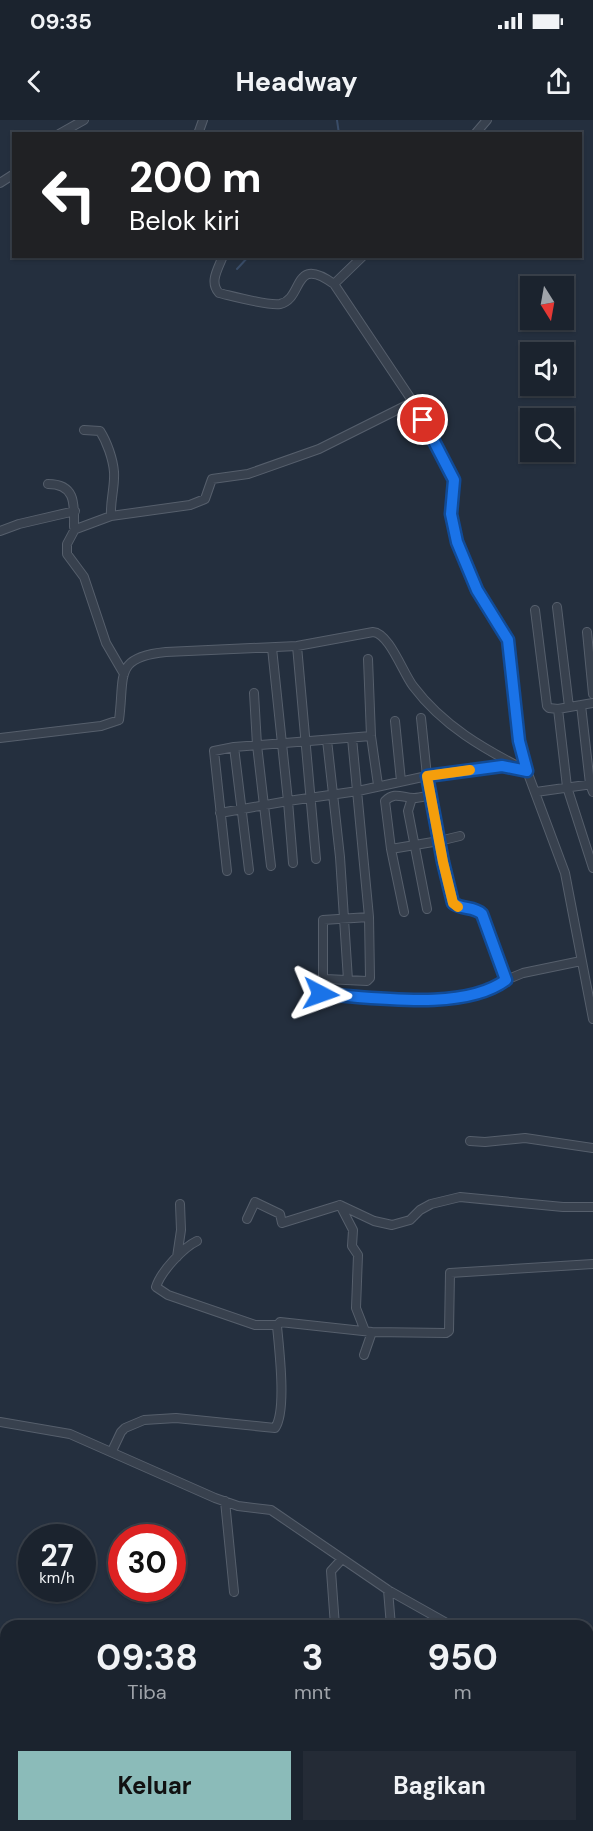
<!DOCTYPE html>
<html lang="id">
<head>
<meta charset="utf-8">
<style>
  :root { --surface:#1b232e; --page:#242b36; --text:#f1f3f6; --muted:#a0a4aa; --line:#39404a; --accent:#8bbbb9 }
  body { margin:0; font-family:"DM Sans",sans-serif; background:var(--page); color:var(--text); height:100vh; display:flex; flex-direction:column; font-size:22px; white-space:nowrap }
  * { box-sizing:border-box; margin:0 }
  p { font-size:20px; color:var(--muted) }
  .icon { flex:none; width:33px; height:33px; fill:none; stroke:currentColor; stroke-width:2; stroke-linecap:round; stroke-linejoin:round }
  .map { position:relative; flex:1; overflow:hidden }
  .panel { position:absolute; left:0px; top:1500px; width:594px; height:212px; display:flex; flex-direction:column; background:var(--surface); border-radius:18px 18px 0 0; box-shadow:0 2px 4px #0004,0 0 0 2px var(--line) }
  .panel>* { flex:none }
  .guide { position:absolute; left:12px; top:12px; width:570px; height:126px; border-radius:0px; box-shadow:0 2px 4px #0004,0 0 0 2px var(--line); background:#202124; color:#fff; overflow:hidden }
  .needle { width:39px; rotate:169deg }
  .fabs { position:absolute; left:520px; top:156px; display:grid; gap:12px }
  .fabs a { display:grid; place-items:center; width:54px; height:54px; border-radius:0px; background:var(--surface); box-shadow:0 2px 4px #0004,0 0 0 2px var(--line); font-size:30px }
  .speed { position:absolute; left:18px; top:1404px; display:flex; gap:12px; font-size:30px; font-weight:700; text-align:center }
  .speed>* { display:grid; place-content:center; width:78px; height:78px; border-radius:50%; background:var(--surface); box-shadow:0 2px 4px #0004,0 0 0 2px var(--line); line-height:1 }
  .speed small { font-size:15px; font-weight:400 }
  .speed .limit { border:9px solid #d22; background:#fff; color:#111 }
  .pin { position:absolute; display:grid; place-items:center; width:51px; height:51px; color:#fff; margin:-26px; border:3px solid #fff; border-radius:50%; box-shadow:0 2px 6px #0007 }
  .me { position:absolute; width:66px; margin:-33px; rotate:94deg; stroke-linejoin:round; filter:drop-shadow(0 0 4px #0008) }
  .turn { display:flex; align-items:center; gap:21px; height:126px; padding:0 18px; font-size:27px }
  .turn .icon { width:78px; height:78px; stroke-width:2.5 }
  .turn b { display:block; font-size:42px; line-height:51px }
  .eta { display:flex; justify-content:space-evenly; align-items:center; height:102px; text-align:center }
  .eta b { font-size:36px; font-weight:700; line-height:42px }
  .action { display:flex; gap:12px; margin-top:auto; padding:12px 18px }
  .action a { flex:1; height:69px; border-radius:0px; background:var(--accent); color:#111; font-size:24px; font-weight:700; line-height:69px; text-align:center }
  .action a+a { background:var(--page); color:var(--text) }
  .status { display:flex; justify-content:space-between; align-items:center; height:42px; padding:0 30px; background:var(--surface); direction:ltr }
  .status svg { height:16px; fill:currentColor }
  header { display:flex; justify-content:space-between; align-items:center; height:78px; padding:0 18px; background:var(--surface); font-size:27px; font-weight:700 }
  .map>svg:first-child { display:block }
  .lines { fill:none; stroke-linecap:round; stroke-linejoin:round }
  .stream { stroke:#394c67; stroke-width:2 }
  .minor-casing { stroke:#565f6c; stroke-width:10 }
  .minor { stroke:#38414e; stroke-width:8 }
  .route-casing { stroke:#114b97; stroke-width:15 }
  .route { stroke:#1a73e8; stroke-width:10 }
  .slow { stroke:#f59e0b; stroke-width:10 }
</style>
</head>
<body>
<div class="status"><b>09:35</b><svg viewBox="0 0 49 12"><path d="M0 12V9h3v3zM5 12V6h3v6zM10 12V3h3v9zM15 12V0h3v12zM26 1h20v11H26zM47 4h2v5h-2z"/></svg></div>
<header><svg class="icon" aria-label="back" viewBox="0 0 24 24"><path d="M15 5l-7 7 7 7"/></svg>Headway<svg class="icon" aria-label="share" viewBox="0 0 24 24"><path d="M12 15V3M7 8l5-5 5 5M5 13v7h14v-7"/></svg></header>
<div class="map">
<svg width="593" height="1711" viewBox="0 0 593 1711">
  <rect width="100%" height="100%" fill="#242f3e"/>
  <g class="lines">
    <path class="stream" d="M337,0L339,14
      M237,149L249,136"/>
    <defs>
      <path id="minor" d="M59,14L84,0
        M198,14L203,0
        M475,14L487,0
        M0,63L14,54
        M223,136C218,149 209,162 219,173C232,176 268,186 280,184C304,179 292,134 334,164
        M363,136L334,164L413,282L453,355L455,364L451,394L453,410L477,470L509,520L519,621L527,651L565,753L593,899
        M84,310L100,311C107,322 113,339 114,352C115,367 110,381 111,396
        M48,364C77,364 74,386 74,407L76,409L111,396L190,385L205,379L212,359L248,354L319,329L413,282
        M75,409L67,424V434L84,457L106,523L124,554
        M0,411L19,404L75,391
        M557,487L569,587
        M535,490L547,586L549,588L558,589
        M587,512L593,574
        M297,526L316,739
        M272,528L288,681L358,671L427,656L502,646L517,649
        M368,539L371,616L378,665
        M254,573L257,625L271,746
        M593,583L558,589L567,667L593,748
        M581,585L590,664L593,672
        M421,598L427,656L439,721L460,716
        M395,601L401,661
        M0,618L101,606L119,600C125,556 113,537 166,532L297,526L373,512C389,513 403,553 413,566C443,606 484,629 527,651
        M352,618L369,797L370,858L367,861L325,859L323,856V800L369,797
        M327,620L340,737L348,860
        M234,627L249,750
        M536,672L593,664
        M412,678L408,691L427,789
        M220,693L288,681L293,743
        M227,751L214,631L234,627L371,616
        M404,792L391,729L385,681C395,671 402,678 414,678C420,678 425,676 430,675
        M506,860L523,853L581,841
        M321,874C374,877 462,893 506,860L482,794C475,786 462,790 453,783L439,721L391,729
        M470,1021L485,1022L525,1018L593,1028
        M340,1085L374,1101L392,1105L410,1100L420,1090L431,1084L460,1077L563,1087H593
        M247,1099L255,1082L280,1094L282,1103L340,1085L353,1110L352,1126L358,1135L356,1188L365,1211
        M197,1121C184,1127 161,1151 156,1167L168,1175L255,1205H277
        M177,1137L181,1110L180,1084
        M364,1235L372,1212
        M0,1302L70,1314L215,1378L238,1386L271,1390L388,1470L452,1506
        M112,1331L121,1312L125,1308L144,1300L176,1298L275,1308C287,1291 279,1228 277,1206L280,1202L372,1212L446,1213L449,1211L450,1153L593,1144
        M225,1381L234,1472
        M388,1470L391,1506
        M335,1506L331,1451L342,1439
        M588,1581L593,1584"/>
    </defs>
    <use href="#minor" class="minor-casing"/>
    <use href="#minor" class="minor"/>
  </g>
  <g class="lines">
    <defs>
      <path id="route" d="M321,874C373,877 463,892 506,860L482,794C474,786 462,790 453,783L443,742L427,656L502,646L527,651L519,621L508,520L477,470L457,422L451,394L454,360L423,300"/>
    </defs>
    <use href="#route" class="route-casing"/>
    <use href="#route" class="route"/>
    <path class="slow" d="M458,787L453,783L443,742L427,656L470,650"/>
  </g>
</svg>
<div class="fabs">
<a><svg class="needle" viewBox="-14 -14 28 28"><path d="M0-13l5 13h-10z" fill="#e53935"/><path d="M0 13l5-13h-10z" fill="#a0a4aa"/></svg></a>
<a><svg class="icon" aria-label="sound" viewBox="0 0 24 24"><path d="M4 9h4l5-4v14l-5-4H4zM17 9q2 3 0 6"/></svg></a>
<a><svg class="icon" aria-label="search" viewBox="0 0 24 24"><circle cx="10" cy="10" r="6"/><path d="M15 15l6 6"/></svg></a>
</div>
<div class="speed"><div>27<small>km/h</small></div><div class="limit">30</div></div>
<div class="pin" style="left:423px;top:300px;background:#d93025"><svg class="icon" aria-label="arrive" viewBox="0 0 24 24"><path d="M6 21V4h12l-3 4 3 4H6"/></svg></div>
<svg class="me" style="left:321px;top:874px" viewBox="-20 -20 40 40"><path d="M0-17L14 15 0 8-14 15z" fill="#1a73e8" stroke="#fff" stroke-width="4"/></svg>
<div class="guide">
<div class="turn"><svg class="icon" aria-label="left" viewBox="0 0 24 24"><path d="M17 20v-9H6M10 6l-5 5 5 5"/></svg><div><b>200 m</b>Belok kiri</div></div>
</div>
<section class="panel">
<div class="eta">
<div><b>09:38</b><p>Tiba</p></div>
<div><b>3</b><p>mnt</p></div>
<div><b>950</b><p>m</p></div>
</div>
<div class="action"><a>Keluar</a><a>Bagikan</a></div>
</section>
</div>
</body>
</html>
